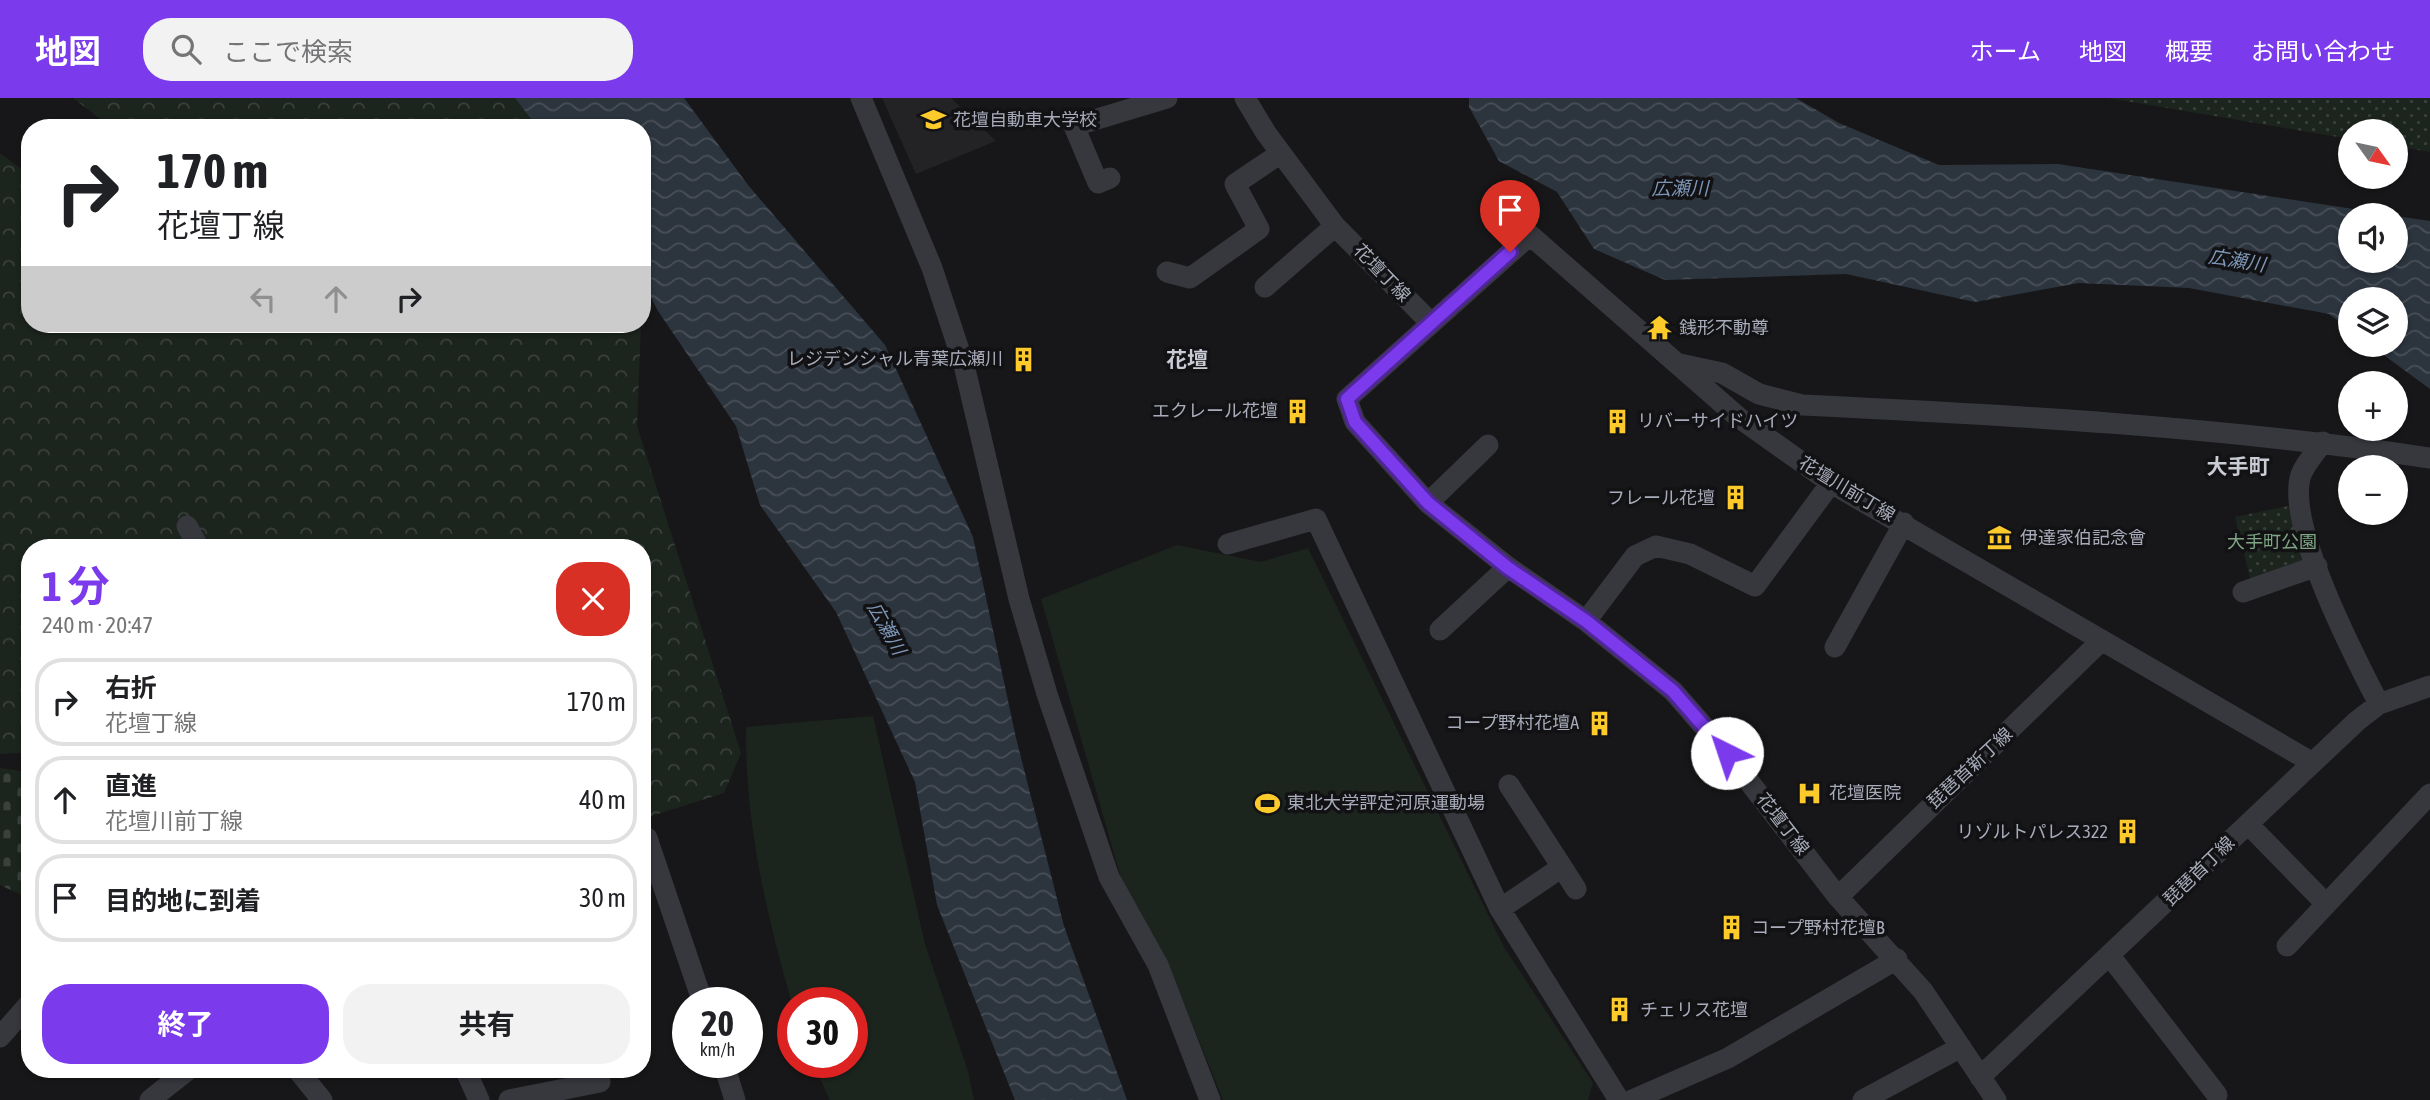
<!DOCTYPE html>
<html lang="ja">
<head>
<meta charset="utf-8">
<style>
  :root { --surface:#fff; --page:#f2f2f2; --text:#202124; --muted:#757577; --line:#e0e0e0; --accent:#7c3aed }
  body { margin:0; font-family:"Asap Condensed","Noto Sans JP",sans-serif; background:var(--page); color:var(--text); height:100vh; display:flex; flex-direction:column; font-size:26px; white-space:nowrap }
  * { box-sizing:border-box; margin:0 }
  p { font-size:23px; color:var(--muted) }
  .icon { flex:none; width:38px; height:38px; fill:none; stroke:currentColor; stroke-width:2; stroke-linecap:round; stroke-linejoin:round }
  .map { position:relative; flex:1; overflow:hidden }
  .drawer { position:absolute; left:21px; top:441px; width:630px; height:539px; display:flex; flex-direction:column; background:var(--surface); border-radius:28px; box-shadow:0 2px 5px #0004 }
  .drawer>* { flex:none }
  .top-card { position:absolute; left:21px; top:21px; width:630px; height:214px; border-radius:28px; box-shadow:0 2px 5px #0004; background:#fff; color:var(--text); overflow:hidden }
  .needle { width:46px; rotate:123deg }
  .controls { position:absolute; left:2338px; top:21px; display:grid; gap:14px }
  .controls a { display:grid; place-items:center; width:70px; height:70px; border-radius:50%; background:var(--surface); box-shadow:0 2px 5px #0004; font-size:35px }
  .speed { position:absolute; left:672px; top:889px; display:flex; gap:14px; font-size:35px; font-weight:700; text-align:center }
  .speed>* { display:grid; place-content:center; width:91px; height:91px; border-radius:50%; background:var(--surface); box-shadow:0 2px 5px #0004; line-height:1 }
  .speed small { font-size:18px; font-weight:400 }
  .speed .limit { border:10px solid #d22; background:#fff; color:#111 }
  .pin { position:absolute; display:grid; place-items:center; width:60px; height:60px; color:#fff; margin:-72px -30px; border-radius:50% 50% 50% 0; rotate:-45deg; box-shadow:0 0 7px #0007 }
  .pin .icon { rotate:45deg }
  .me { position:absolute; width:77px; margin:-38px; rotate:319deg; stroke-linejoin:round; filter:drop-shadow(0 0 5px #0008) }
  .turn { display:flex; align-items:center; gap:24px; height:147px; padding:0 21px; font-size:32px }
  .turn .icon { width:91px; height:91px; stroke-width:2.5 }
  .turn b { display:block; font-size:49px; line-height:60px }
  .lanes { display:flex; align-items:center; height:66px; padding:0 21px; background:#0003; justify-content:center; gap:35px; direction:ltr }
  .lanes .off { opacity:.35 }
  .round { display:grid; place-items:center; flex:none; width:74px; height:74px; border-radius:28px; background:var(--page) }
  .headline { display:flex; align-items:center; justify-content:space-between; height:119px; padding:0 21px }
  h1 { font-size:42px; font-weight:700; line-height:52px; color:var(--accent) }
  .cta { display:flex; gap:14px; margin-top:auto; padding:14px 21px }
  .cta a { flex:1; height:80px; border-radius:28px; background:var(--accent); color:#fff; font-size:28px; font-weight:700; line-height:80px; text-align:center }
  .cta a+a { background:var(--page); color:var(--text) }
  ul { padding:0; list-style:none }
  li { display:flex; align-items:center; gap:21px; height:88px; margin:0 14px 10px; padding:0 7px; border:4px solid var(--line); border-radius:28px }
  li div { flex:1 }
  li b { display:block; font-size:26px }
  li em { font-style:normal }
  header { display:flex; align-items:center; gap:42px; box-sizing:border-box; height:98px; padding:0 35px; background:var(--accent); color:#fff }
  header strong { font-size:33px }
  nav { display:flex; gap:38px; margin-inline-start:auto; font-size:24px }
  .search { width:490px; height:63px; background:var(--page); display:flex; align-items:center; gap:18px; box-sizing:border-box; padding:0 24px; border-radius:28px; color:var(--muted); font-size:26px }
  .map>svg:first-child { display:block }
  .built { fill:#232326 }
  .grass { fill:#1c241e }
  .forest { fill:url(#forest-crowns) }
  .cemetery { fill:url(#cemetery-stones) }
  .park { fill:url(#park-dots) }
  .water { fill:url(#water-waves) }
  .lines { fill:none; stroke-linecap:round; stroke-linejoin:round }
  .minor { stroke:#37383e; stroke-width:21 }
  .route-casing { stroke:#51269a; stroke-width:18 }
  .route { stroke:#7c3aed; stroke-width:12 }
  .labels { text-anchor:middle; stroke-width:7; stroke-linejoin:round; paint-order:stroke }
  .poi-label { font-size:18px; fill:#a8acba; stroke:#121214; text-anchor:start }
  .street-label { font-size:18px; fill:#a8acba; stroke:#121214 }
  .park-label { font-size:18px; fill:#7ea684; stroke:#121214 }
  .water-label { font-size:19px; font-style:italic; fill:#7d96b7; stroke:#121214 }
  .quarter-label { font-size:21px; font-weight:bold; fill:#c9cbd5; stroke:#121214 }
</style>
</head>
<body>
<header>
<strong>地図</strong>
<div class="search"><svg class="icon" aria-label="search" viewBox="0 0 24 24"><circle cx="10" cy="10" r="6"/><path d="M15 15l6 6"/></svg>ここで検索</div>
<nav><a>ホーム</a><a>地図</a><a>概要</a><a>お問い合わせ</a></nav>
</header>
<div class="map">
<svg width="2430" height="1002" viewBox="0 0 2430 1002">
  <defs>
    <pattern id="forest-crowns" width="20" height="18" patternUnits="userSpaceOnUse" patternTransform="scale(1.75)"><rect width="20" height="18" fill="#1c241e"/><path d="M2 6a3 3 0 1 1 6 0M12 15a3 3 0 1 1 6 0" fill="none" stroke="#3a413d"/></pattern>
    <pattern id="cemetery-stones" width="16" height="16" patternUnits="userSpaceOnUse" patternTransform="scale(1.75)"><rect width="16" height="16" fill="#1c241e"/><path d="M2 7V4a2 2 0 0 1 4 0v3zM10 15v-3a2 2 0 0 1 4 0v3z" fill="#3a413d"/></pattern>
    <pattern id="park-dots" width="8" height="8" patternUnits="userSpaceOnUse" patternTransform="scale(1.75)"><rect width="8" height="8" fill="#1c241e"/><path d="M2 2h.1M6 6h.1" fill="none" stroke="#3a413d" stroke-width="1.8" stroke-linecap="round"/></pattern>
    <pattern id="water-waves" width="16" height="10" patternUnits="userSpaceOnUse" patternTransform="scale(1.75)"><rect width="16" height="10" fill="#2c343e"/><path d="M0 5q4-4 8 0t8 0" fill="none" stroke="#484f58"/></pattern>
  </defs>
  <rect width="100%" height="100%" fill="#171719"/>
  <path class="built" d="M882,0H951L996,43L916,76Z"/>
  <path class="grass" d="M1177,447L1261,464L1308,450L1504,849L1593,985L1588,1002H1223L1165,858L1121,780L1041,501Z
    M873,618L925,846L968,973L974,1002H830L812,964H852V905H793V909C766,816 745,725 746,629Z"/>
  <path class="forest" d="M73,0H515L538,30H112Z
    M0,55L30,78V226H641L637,328L741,655L724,695L642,721V450H30V654L0,656Z"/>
  <path class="cemetery" d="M0,670L21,673L30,671V801L0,787Z"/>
  <path class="park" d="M2108,0H2430V54L2396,48V33H2350V41Z
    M2293,407L2307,463L2251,484L2235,419Z"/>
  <path class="water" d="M515,0H684L748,87L885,247L973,439L1016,640L1064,828L1127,1002H1015L937,807L915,684L836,514L760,407L736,328L658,213L642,182V30H538Z
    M1469,0H1796L1839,25L1939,67L2058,66L2393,117H2350V163H2396V118L2430,123V291L2370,247H2396V201H2350V232L2329,216L2189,190L2079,185L1975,204L1846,176L1665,182L1594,151L1557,94L1499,63L1469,9Z"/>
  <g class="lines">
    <path class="minor" d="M861,0L932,170L964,267L1019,501L1047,596L1109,779L1158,867L1210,1002
      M1245,0L1266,35L1335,128L1431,225
      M1110,80L1098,85L1074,28L1167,0
      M1167,174L1190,180L1259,131L1235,86L1281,55
      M1265,189L1335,128
      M1680,266L1722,275L1759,296L1802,307C2012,317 2223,329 2430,360
      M2323,344C2316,354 2303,368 2300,380C2288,430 2354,558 2379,606
      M1428,405L1488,347
      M187,428L199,450
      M1228,446L1316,421L1500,811L1619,1002
      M2243,494L2317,468
      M1586,523L1635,458L1656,448L1690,456L1755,488L1831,385
      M1440,532L1508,469
      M1835,549L1904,425
      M2248,726L2326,806
      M647,740L703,905
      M1562,769L1576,791
      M1838,799L2102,542
      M1500,811L1562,769L1509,687
      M2287,848L2430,696
      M2110,858L2217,997
      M0,939L30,905
      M723,964L735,1002
      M297,971L322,1002
      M465,971L479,1002
      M1980,979L2357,623L2379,606L2430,588
      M150,1002L189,971
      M509,1002L600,984L598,971
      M1632,1002L1728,960L1897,861
      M1863,1002L1961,949
      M1996,1002L1923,893L1838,799L1727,655L1673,593L1586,523L1508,469L1428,405L1355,324L1347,301L1530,137L1738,319L1831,385L2313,665"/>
  </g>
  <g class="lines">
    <defs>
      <path id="route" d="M1510,154L1347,301L1355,324L1428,405L1508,470L1586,523L1673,593L1727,655"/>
    </defs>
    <use href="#route" class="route-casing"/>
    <use href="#route" class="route"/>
  </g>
  <defs>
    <symbol id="university-bare" viewBox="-9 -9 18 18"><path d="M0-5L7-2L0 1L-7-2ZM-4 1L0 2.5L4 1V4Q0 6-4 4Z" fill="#fdca2b" stroke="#121214" stroke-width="2.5" paint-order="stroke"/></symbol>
    <symbol id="temple-bare" viewBox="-9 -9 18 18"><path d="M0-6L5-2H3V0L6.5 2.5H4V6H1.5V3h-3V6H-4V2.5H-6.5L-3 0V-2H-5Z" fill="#fdca2b" stroke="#121214" stroke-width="2.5" paint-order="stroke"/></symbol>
    <symbol id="building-bare" viewBox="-9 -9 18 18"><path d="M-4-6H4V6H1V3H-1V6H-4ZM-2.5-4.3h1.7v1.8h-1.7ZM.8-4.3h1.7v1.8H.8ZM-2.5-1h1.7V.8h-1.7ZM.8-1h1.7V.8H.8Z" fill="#fdca2b" stroke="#121214" stroke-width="2.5" paint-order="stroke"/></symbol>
    <symbol id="museum-bare" viewBox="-9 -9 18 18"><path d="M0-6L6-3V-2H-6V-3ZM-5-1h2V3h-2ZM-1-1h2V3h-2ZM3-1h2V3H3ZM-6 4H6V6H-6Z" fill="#fdca2b" stroke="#121214" stroke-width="2.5" paint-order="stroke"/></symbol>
    <symbol id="hospital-bare" viewBox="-9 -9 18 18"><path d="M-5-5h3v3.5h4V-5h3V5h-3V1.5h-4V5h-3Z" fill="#fdca2b" stroke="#121214" stroke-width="2.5" paint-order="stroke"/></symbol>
    <symbol id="stadium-bare" viewBox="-9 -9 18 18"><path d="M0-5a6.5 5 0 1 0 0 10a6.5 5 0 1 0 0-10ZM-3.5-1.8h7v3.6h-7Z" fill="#fdca2b" stroke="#121214" stroke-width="2.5" paint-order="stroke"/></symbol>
  </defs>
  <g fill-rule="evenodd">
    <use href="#university-bare" x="916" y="4" width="35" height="35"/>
    <use href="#temple-bare" x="1642" y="212" width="35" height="35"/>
    <use href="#building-bare" x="1006" y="244" width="35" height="35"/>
    <use href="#building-bare" x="1280" y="296" width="35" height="35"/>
    <use href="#building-bare" x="1600" y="306" width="35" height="35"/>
    <use href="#building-bare" x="1718" y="382" width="35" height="35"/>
    <use href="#museum-bare" x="1982" y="422" width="35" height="35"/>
    <use href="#building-bare" x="1582" y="608" width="35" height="35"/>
    <use href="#hospital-bare" x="1792" y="678" width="35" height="35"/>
    <use href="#stadium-bare" x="1250" y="688" width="35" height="35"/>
    <use href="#building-bare" x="2110" y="716" width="35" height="35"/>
    <use href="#building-bare" x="1714" y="812" width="35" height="35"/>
    <use href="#building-bare" x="1602" y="894" width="35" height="35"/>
  </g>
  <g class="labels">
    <g class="poi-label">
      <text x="953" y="28">花壇自動車大学校</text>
      <text x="1679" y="236">銭形不動尊</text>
      <text x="1003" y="267" text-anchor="end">レジデンシャル青葉広瀬川</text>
      <text x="1278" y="319" text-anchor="end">エクレール花壇</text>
      <text x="1637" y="329">リバーサイドハイツ</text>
      <text x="1715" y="406" text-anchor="end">フレール花壇</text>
      <text x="2020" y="446">伊達家伯記念會</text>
      <text x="1579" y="631" text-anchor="end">コープ野村花壇A</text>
      <text x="1829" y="701">花壇医院</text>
      <text x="1287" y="711">東北大学評定河原運動場</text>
      <text x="2108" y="740" text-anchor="end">リゾルトパレス322</text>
      <text x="1751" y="836">コープ野村花壇B</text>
      <text x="1640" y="918">チェリス花壇</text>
    </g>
    <g class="street-label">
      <text transform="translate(1382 175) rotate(46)" y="6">花壇丁線</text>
      <text transform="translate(1847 391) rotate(31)" y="6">花壇川前丁線</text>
      <text transform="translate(1970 670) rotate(-43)" y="6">琵琶首新丁線</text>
      <text transform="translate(1783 726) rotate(52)" y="6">花壇丁線</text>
      <text transform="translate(2199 773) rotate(-44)" y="6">琵琶首丁線</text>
    </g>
    <g class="park-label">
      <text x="2272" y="450">大手町公園</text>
    </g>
    <g class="water-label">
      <text x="1680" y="97">広瀬川</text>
      <text transform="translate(2237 162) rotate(9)" y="7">広瀬川</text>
      <text transform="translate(887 530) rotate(61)" y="7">広瀬川</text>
    </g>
    <g class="quarter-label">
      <text x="1187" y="269">花壇</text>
      <text x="2238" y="376">大手町</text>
    </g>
  </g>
</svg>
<div class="controls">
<a><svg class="needle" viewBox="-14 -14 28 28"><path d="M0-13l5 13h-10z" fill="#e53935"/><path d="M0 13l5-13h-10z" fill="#757577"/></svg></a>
<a><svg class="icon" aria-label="sound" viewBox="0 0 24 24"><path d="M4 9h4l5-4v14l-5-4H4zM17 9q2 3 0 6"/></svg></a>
<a><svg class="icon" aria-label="layers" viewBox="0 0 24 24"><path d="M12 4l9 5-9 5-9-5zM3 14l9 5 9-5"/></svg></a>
<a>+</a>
<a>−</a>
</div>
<div class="speed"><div>20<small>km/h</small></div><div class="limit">30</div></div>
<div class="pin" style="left:1510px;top:154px;background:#d93025"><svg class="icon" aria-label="arrive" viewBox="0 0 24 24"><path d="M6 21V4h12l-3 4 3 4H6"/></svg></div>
<svg class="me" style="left:1727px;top:655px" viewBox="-20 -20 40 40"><circle r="19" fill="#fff"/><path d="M0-13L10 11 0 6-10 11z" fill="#7c3aed"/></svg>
<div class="top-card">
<div class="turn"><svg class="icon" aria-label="right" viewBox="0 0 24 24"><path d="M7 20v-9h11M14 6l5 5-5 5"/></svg><div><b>170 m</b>花壇丁線</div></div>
<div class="lanes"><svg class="icon off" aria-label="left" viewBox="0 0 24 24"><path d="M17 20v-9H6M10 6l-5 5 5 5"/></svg><svg class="icon off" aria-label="ahead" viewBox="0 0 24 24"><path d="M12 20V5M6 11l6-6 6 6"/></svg><svg class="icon" aria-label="right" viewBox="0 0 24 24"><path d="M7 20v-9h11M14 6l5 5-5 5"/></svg></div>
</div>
<section class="drawer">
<div class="headline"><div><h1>1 分</h1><p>240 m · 20:47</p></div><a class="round" style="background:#d93025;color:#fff"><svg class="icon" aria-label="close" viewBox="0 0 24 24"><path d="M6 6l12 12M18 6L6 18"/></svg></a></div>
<ul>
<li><svg class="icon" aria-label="right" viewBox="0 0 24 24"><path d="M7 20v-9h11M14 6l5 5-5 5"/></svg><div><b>右折</b><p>花壇丁線</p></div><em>170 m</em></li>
<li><svg class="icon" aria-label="ahead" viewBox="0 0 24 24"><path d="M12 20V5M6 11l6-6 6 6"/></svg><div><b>直進</b><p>花壇川前丁線</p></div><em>40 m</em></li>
<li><svg class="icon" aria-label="arrive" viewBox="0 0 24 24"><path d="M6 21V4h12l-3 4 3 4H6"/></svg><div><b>目的地に到着</b></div><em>30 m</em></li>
</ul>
<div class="cta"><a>終了</a><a>共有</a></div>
</section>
</div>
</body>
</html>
